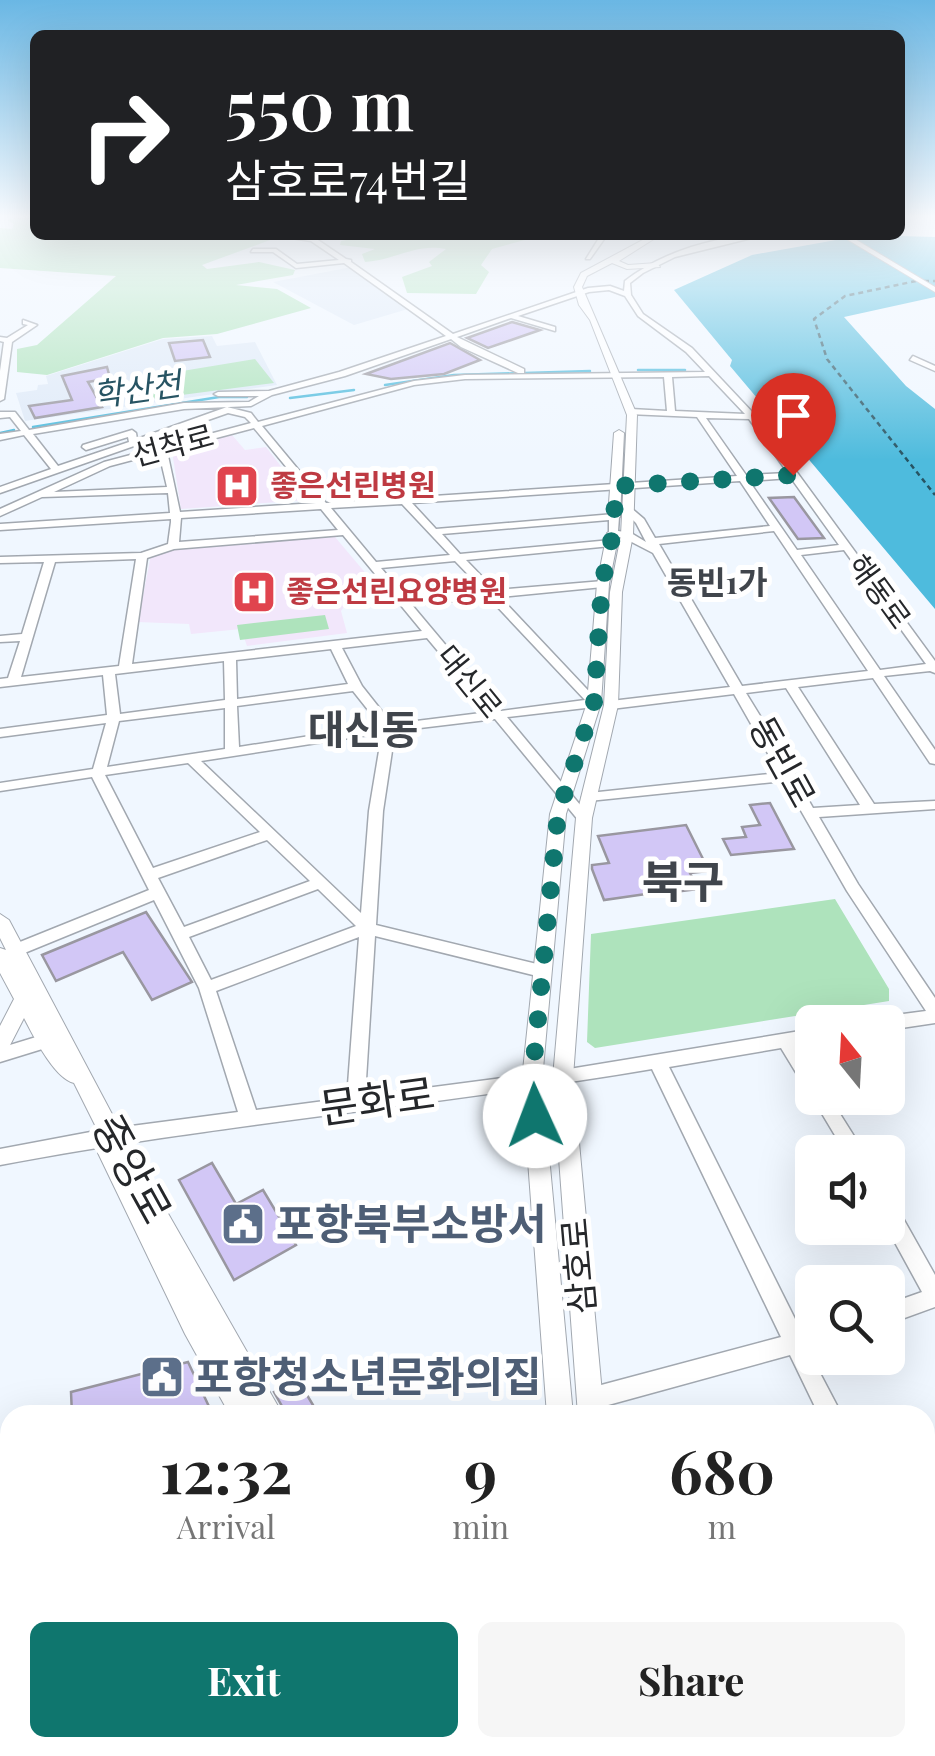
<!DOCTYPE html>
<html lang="en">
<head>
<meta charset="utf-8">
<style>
  :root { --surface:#fff; --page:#f6f6f6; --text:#222; --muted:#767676; --accent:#0f766e }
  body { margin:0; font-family:"Playfair Display","Noto Sans KR",serif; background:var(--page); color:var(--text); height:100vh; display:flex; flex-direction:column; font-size:38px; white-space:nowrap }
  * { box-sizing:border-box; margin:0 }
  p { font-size:32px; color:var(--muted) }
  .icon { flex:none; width:55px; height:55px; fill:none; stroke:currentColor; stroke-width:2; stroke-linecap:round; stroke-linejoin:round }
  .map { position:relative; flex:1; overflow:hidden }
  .sheet { position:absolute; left:0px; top:1405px; width:935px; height:352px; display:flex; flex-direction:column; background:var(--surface); border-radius:30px 30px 0 0; box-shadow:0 10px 40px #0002 }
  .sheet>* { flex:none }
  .hud { position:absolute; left:30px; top:30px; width:875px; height:210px; border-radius:15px; box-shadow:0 10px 40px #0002; background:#202124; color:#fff; overflow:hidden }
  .needle { width:65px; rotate:342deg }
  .fabs { position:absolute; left:795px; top:1005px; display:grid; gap:20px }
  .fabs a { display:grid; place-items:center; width:110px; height:110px; border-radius:15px; background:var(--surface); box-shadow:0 10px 40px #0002; font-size:50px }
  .pin { position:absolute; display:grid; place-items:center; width:85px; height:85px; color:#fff; margin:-102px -42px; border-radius:50% 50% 50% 0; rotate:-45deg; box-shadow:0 0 10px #0007 }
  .pin .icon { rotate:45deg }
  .me { position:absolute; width:110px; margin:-55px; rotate:358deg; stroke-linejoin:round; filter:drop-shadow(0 0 8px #0008) }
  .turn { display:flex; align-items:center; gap:35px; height:210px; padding:0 30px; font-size:45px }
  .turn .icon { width:130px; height:130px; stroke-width:2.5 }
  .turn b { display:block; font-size:70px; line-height:85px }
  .eta { display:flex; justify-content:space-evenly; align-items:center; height:170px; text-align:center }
  .eta b { font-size:60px; font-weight:700; line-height:70px }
  .action { display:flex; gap:20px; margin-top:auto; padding:20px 30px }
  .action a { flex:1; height:115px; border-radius:15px; background:var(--accent); color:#fff; font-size:40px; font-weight:700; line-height:115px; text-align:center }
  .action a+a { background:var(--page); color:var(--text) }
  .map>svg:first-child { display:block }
  .built { fill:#dfeaf8 }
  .medical { fill:#f2e7fb }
  .green { fill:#aee3bc }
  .water { fill:#4ebbdd }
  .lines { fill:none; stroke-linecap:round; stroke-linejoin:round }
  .stream { stroke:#4ebbdd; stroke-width:2.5 }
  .ferry { stroke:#275463; stroke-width:2.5; stroke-dasharray:5 4; stroke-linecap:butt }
  .building { fill:#d2c7f6; stroke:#9997a0; stroke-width:2.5 }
  .minor-casing { stroke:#a2a8b0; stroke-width:3 }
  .major-casing { stroke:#a2a8b0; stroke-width:2 }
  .minor { fill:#fff; fill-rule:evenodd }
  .major { fill:#fff; fill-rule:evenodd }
  .route { stroke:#0f766e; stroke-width:18; stroke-dasharray:0 32.4 }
  .labels { text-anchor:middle; stroke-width:10; stroke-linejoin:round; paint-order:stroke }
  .far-street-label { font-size:30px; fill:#25272a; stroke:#fff }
  .far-health-label { font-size:30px; font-weight:bold; fill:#be3a42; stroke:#fff; text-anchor:start }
  .far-water-label { font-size:32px; font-style:italic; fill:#275463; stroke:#fff }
  .far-quarter-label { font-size:32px; font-weight:bold; fill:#40454c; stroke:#fff }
  .street-label { font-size:35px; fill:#25272a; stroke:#fff }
  .quarter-label { font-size:40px; font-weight:bold; fill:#40454c; stroke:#fff }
  .near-street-label { font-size:42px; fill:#25272a; stroke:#fff }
  .near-service-label { font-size:42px; font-weight:bold; fill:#4e5e75; stroke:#fff; text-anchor:start }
  .district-label { font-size:45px; font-weight:bold; fill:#40454c; stroke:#fff }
</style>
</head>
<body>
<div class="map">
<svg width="935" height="1756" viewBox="0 0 935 1756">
  <rect width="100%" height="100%" fill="#f0f7ff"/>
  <path class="built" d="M352,267L408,309L354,325L273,282Z
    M212,336L217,346L255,342L277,385L25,421L16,393L37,390L38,385L48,384L46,376L163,339Z"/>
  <path class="medical" d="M232,435L245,450L266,447L307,500L181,509L172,451Z
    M335,537L379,589L352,595L341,611L347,633L247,646L241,629L191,634L189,624L138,622L151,555L164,549Z"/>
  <path class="green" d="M35,214V235H270V240L202,265L207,269L259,262L295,270L293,275L236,285L277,289L311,308L217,334L163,338L47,375L17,372V349L37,345L116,276L0,268V228L12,229L14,224L7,220Z
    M372,235H543L492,249L481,265L489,272L476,294L407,293L402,277L432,266L429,262L446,249C415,243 396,260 365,262L362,254L375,249L340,245L341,241Z
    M255,359L274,383L151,399L140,378Z
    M325,615L329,629L240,640L237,625Z
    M835,899L889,989V1001L595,1048L587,1042L591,934Z
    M10,1478V1717L0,1719V1481Z"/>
  <path class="water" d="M864,235L935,237V297L844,317L906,386L935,409V609L730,366L732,360L674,290L752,255Z"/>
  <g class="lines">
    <path class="stream" d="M638,370H685
      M385,385L454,375L590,371
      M290,398L354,390
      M33,427L219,397H247
      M0,433L14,430"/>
    <path class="ferry" d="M916,281L845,296L814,319L827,359L935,495
      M924,281H935"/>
  </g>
  <path class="building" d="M512,322L540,330L488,348L467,338Z
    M203,340L210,357L175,361L169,343Z
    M450,343L480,360L444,374L391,379L366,374Z
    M107,367L110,378L88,382L102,407L35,418L29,406L72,400L62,376Z
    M794,497L824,538L798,539L769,498Z
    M770,803L794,849L731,855L723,839L746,837L742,827L760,825L750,805Z
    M686,825L709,871L690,873L698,889L675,892L670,881L642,885L646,894L604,900L592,869V865L609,863L598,836Z
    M146,912L192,982L152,1000L123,952L56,981L42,955Z
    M212,1163L236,1204L263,1190L296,1245L234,1280L179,1180Z
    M188,1362L213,1415H72L71,1392Z
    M298,1380L319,1415H287L274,1392Z"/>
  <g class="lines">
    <defs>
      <path id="minor" d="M272,235L315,238L346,259L351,260V262L453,334L588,288L610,286L624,291L625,281C662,252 717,235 764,235L675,257L643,273L630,283L631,295L643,314L692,348L755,415L935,661V673L930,671L884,676L935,750V764L930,763L873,678L798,687L874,804L935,801V809L819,817L858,884L935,998V1023L888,1030V1022H880L882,1018L888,1016L926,1011L847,891L784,781L589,801L582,797L589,793L779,773L734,694L611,709L605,705L611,701L730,687L653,553L624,538L609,535V520L442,534L460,554L611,540L616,543L611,546L466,560L495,590L603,581L608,584L603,587L500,597L600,703L594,707L507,717L591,818L584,823L579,821L495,719L395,731L383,811L376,925L541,965L547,967L549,971L547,975L541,977L375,936L365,1096L563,1070L812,1029V1043L797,1045L812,1069V1091L806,1089L781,1048L669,1067L801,1331L812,1329V1349L810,1350L812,1358L842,1415H819L790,1355L590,1410L582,1407L579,1399L582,1391L590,1388L781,1337L652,1069C435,1106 216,1124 0,1165V1149L101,1130L238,1112L199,988L154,900L22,954H10L8,950L10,946L149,890L92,777L0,791V783L93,769L106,723L0,737V729L107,715L103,675L0,687V679L8,678L20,641L0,642V636L22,634L44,562L0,563V557L141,553L168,544L171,522V519L0,530V524L170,513L168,493L42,497L0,516V509L104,462L251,423L245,417L228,413L0,493V487L51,469L24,435L0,440V434L21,431L10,417L0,418V412H15L29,430L184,403L249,402L259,396H218L214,394L218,392L269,391L339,372L446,336L344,263L296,268L273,252H251L253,249H276L297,264L339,260L311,241ZM609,290L625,296L638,316L686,352L705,372L465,375L414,381L258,422L251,413L227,407L137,439L136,433L132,430L83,445L82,447L86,450L128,437L129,442L58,466L33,434L184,409L251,406L272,395L345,376L451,339L461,347L518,373H524V369L457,337L511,318L555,331V327L518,316L589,292ZM709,376L745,414L675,411L672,377ZM664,377L667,411L631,409L627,412L628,414L697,417L737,476L326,503L262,426L414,385L465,379ZM706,418L749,419L788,473L746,475ZM254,428L316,503L180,512L167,451ZM159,453L167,487L54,492L110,466ZM791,478L839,545L797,550L749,481ZM740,481L770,526L655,538L644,519L630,507H624L622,509L636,523L646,542L631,533L618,531L619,517L614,514L436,529L412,503ZM402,504L450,555L376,562L331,508ZM321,509L338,530L179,542L181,518ZM774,531L868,671L742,686L659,544ZM343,535L422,631L132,664L147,558L174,549ZM844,550L926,664L880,670L801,555ZM136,559L119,666L21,677L55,562ZM455,561L484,591L407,598L381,568ZM489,598L585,700L501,711L412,605ZM427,638L489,712L392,724L362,686L342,648ZM331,649L348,684L237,699L236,660ZM224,661L225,700L120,714L115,674ZM786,688L860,805L813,808L796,778L797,776L746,693ZM353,691L380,725L239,747L237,706ZM225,708V749L107,767L119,721ZM382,733L369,811L361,913L201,761ZM188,763L260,832L153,868L105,775ZM267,840L310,881L184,927L158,878ZM318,889L356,926L211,980L189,937ZM359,937L347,1098L256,1110L216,991Z
        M601,235H607L590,259H586Z
        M23,320L37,325L12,342L4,399L0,401V371L4,342L0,341V337L7,338L28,325L23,324Z
        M913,356L935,366V371L910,360Z
        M46,1034L52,1036L55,1041L52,1046L0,1062V1048Z
        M812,1097L830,1098L864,1152H845Z
        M888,1201L895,1204L935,1275V1307L888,1324V1304L922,1292L887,1228Z
        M935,1577V1603L925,1604V1578Z
        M925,1606L935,1612V1656L925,1650Z"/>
      <path id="major" d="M652,235H660L619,261L628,265L657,263L660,267L627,269L612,263L587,276L582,287L637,415L633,535L622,592L618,705L592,818L573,1077L604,1415H578L553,1077L576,818L604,705L610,592L621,535L627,415L590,320L579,305L574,287L581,273Z
        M840,235H848L935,287V292Z
        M619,430L624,433L620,517L614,520L608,517L614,433Z
        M613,529L619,533L609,584L601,703L566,814L542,1080L573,1415H547L522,1080L550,814L587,703L597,584L607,533Z
        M0,914L9,920L121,1131L283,1415H230L185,1334L98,1153L105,1145L74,1083C54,1078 34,1037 24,1018L7,1051L0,1053V1026L14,999L0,973V948L6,950L0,938Z
        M406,1748H468L472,1756H409Z
        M568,1748H624L623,1756H569Z"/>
    </defs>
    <use href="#minor" class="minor-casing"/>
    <use href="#major" class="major-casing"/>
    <use href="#minor" class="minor"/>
    <use href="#major" class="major"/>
  </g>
  <linearGradient id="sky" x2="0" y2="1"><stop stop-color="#6ab7e4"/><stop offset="0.47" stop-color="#f8fbff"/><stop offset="1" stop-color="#f8fbff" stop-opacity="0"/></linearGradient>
  <rect width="935" height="460" fill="url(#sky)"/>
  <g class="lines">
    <path class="route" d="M535,1116L532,1080L558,814L594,703L602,584L613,533L616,486L793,475"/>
  </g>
  <defs>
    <symbol id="hospital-square" viewBox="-11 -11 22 22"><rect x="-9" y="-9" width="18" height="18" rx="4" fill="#e0444e" stroke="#fff"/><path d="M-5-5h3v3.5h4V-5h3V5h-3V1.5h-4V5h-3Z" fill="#fff"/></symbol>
    <symbol id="civic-square" viewBox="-11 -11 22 22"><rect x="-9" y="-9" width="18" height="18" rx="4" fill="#5c6f8a" stroke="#fff"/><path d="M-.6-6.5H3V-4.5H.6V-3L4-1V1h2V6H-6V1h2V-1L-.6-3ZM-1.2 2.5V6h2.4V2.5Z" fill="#fff"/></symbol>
  </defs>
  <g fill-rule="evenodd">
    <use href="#hospital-square" x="212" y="461" width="50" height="50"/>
    <use href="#hospital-square" x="229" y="567" width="50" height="50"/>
    <use href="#civic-square" x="218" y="1199" width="50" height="50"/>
    <use href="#civic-square" x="137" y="1352" width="50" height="50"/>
  </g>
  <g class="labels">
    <g class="far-street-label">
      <text transform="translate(173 446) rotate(-15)" y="10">선착로</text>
      <text transform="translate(879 592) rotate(54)" y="10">해동로</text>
      <text transform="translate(469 682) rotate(51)" y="10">대신로</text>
    </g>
    <g class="far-health-label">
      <text x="270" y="496">좋은선린병원</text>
      <text x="286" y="602">좋은선린요양병원</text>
    </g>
    <g class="far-water-label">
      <text transform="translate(137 390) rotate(-8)" y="11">학산천</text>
    </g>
    <g class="far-quarter-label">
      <text x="717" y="594">동빈1가</text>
    </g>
    <g class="street-label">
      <text transform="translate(782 762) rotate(61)" y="12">동빈로</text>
      <text transform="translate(579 1266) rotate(-95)" y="12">삼호로</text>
    </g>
    <g class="quarter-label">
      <text x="363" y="744">대신동</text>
    </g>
    <g class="near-street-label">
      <text transform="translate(377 1101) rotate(-8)" y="15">문화로</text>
      <text transform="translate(132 1169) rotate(61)" y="15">중앙로</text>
    </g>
    <g class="near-service-label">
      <text x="276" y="1239">포항북부소방서</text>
      <text x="194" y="1392">포항청소년문화의집</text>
    </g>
    <g class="district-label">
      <text x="683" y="898">북구</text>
    </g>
  </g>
</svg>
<div class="fabs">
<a><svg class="needle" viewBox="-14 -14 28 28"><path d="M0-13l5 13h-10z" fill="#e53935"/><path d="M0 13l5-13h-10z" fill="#767676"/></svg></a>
<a><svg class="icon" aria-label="sound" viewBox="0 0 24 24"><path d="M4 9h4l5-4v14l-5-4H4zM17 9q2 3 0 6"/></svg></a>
<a><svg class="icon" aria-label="search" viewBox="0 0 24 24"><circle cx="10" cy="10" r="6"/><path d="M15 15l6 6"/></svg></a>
</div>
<div class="pin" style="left:793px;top:475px;background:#d93025"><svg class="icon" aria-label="arrive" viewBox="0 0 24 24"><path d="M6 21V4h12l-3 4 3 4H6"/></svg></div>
<svg class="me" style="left:535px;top:1116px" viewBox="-20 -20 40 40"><circle r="19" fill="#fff"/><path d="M0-13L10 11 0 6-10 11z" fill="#0f766e"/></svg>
<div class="hud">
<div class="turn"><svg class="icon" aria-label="right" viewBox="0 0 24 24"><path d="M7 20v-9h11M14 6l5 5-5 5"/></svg><div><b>550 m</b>삼호로74번길</div></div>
</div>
<section class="sheet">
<div class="eta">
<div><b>12:32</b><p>Arrival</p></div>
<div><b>9</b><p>min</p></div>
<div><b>680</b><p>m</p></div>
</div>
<div class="action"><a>Exit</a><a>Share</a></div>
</section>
</div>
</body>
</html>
